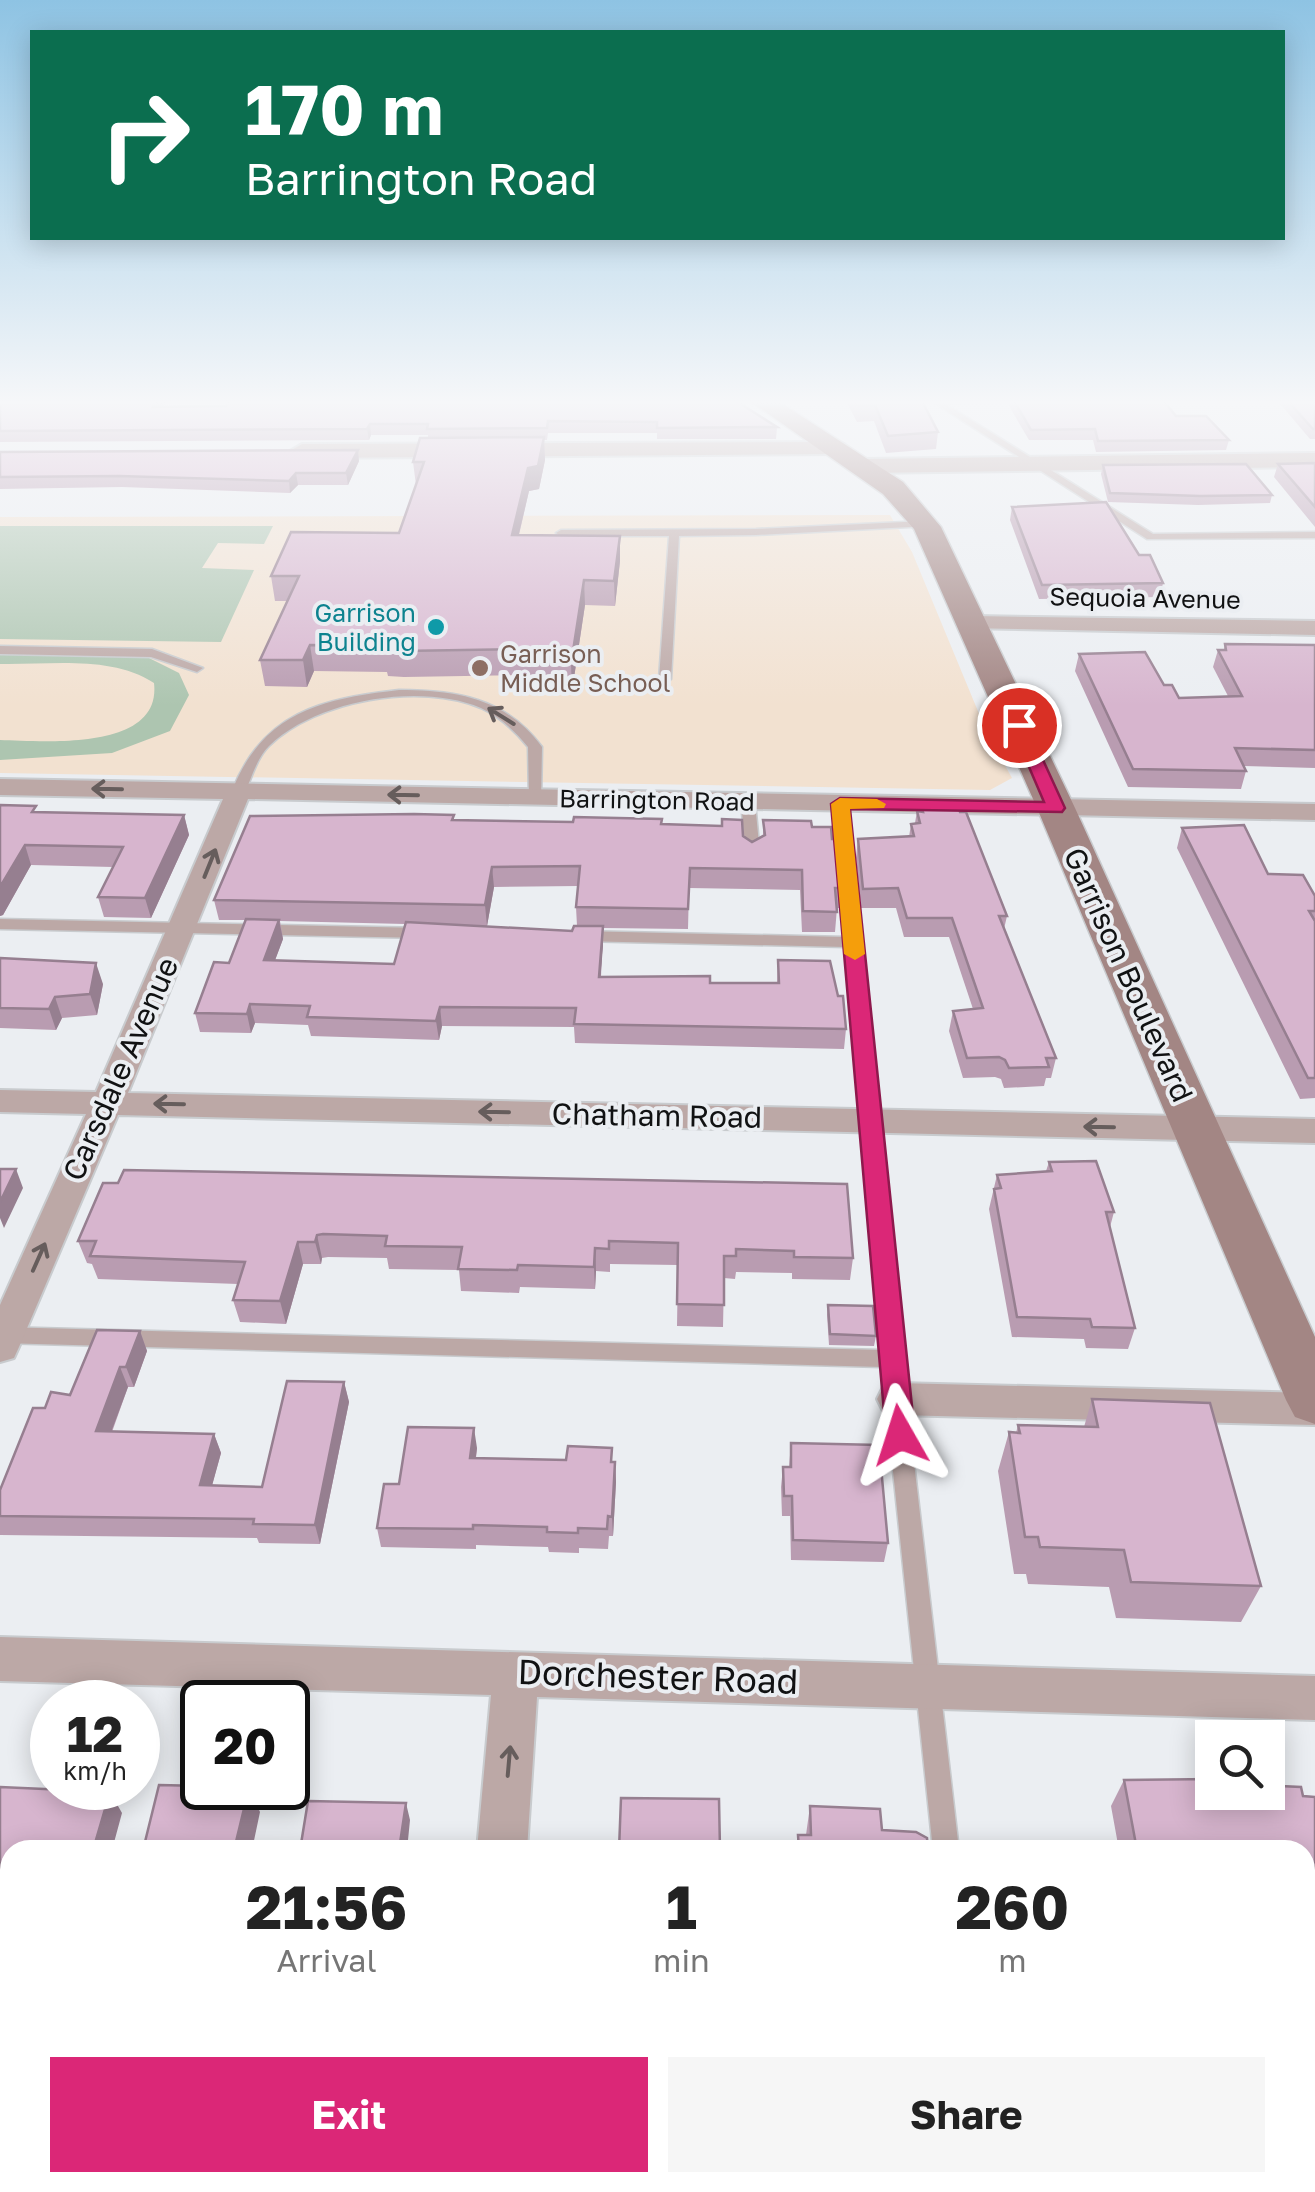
<!DOCTYPE html>
<html lang="en">
<head>
<meta charset="utf-8">
<style>
  :root { --surface:#fff; --page:#f6f6f6; --text:#222; --muted:#767676; --accent:#db2777 }
  body { margin:0; font-family:"Golos Text",sans-serif; background:var(--page); color:var(--text); height:100vh; display:flex; flex-direction:column; font-size:38px; white-space:nowrap }
  * { box-sizing:border-box; margin:0 }
  p { font-size:32px; color:var(--muted) }
  .icon { flex:none; width:55px; height:55px; fill:none; stroke:currentColor; stroke-width:2; stroke-linecap:round; stroke-linejoin:round }
  .map { position:relative; flex:1; overflow:hidden }
  .drawer { position:absolute; left:0px; top:1840px; width:1315px; height:352px; display:flex; flex-direction:column; background:var(--surface); border-radius:30px 30px 0 0; box-shadow:0 5px 25px #0003 }
  .drawer>* { flex:none }
  .guide { position:absolute; left:30px; top:30px; width:1255px; height:210px; border-radius:0px; box-shadow:0 5px 25px #0003; background:#0b6e4f; color:#fff; overflow:hidden }
  .controls { position:absolute; left:1195px; top:1720px; display:grid; gap:20px }
  .controls a { display:grid; place-items:center; width:90px; height:90px; border-radius:0px; background:var(--surface); box-shadow:0 5px 25px #0003; font-size:50px }
  .speed { position:absolute; left:30px; top:1680px; display:flex; gap:20px; font-size:50px; font-weight:700; text-align:center }
  .speed>* { display:grid; place-content:center; width:130px; height:130px; border-radius:50%; background:var(--surface); box-shadow:0 5px 25px #0003; line-height:1 }
  .speed small { font-size:25px; font-weight:400 }
  .speed .limit { border:5px solid #111; border-radius:15px; background:#fff; color:#111 }
  .pin { position:absolute; display:grid; place-items:center; width:85px; height:85px; color:#fff; margin:-42px; border:5px solid #fff; border-radius:50%; box-shadow:0 2px 10px #0007 }
  .me { position:absolute; width:110px; margin:-55px; rotate:354deg; stroke-linejoin:round; filter:drop-shadow(0 0 8px #0008) }
  .turn { display:flex; align-items:center; gap:35px; height:210px; padding:0 50px; font-size:45px }
  .turn .icon { width:130px; height:130px; stroke-width:2.5 }
  .turn b { display:block; font-size:70px; line-height:85px }
  .eta { display:flex; justify-content:space-evenly; align-items:center; height:170px; text-align:center }
  .eta b { font-size:60px; font-weight:700; line-height:70px }
  .cta { display:flex; gap:20px; margin-top:auto; padding:20px 50px }
  .cta a { flex:1; height:115px; border-radius:0px; background:var(--accent); color:#fff; font-size:40px; font-weight:700; line-height:115px; text-align:center }
  .cta a+a { background:var(--page); color:var(--text) }
  .map>svg:first-child { display:block }
  .education { fill:#f2e1d0 }
  .green { fill:#adc5b0 }
  .lines { fill:none; stroke-linecap:round; stroke-linejoin:round }
  .service-casing { stroke:#c8cbce; stroke-width:3 }
  .minor-casing { stroke:#c8cbce; stroke-width:4 }
  .tertiary-casing { stroke:#c8cbce; stroke-width:4 }
  .secondary-casing { stroke:#c8cbce; stroke-width:3 }
  .service { fill:#bca8a6; fill-rule:evenodd }
  .minor { fill:#bca8a6; fill-rule:evenodd }
  .tertiary { fill:#bca8a6; fill-rule:evenodd }
  .secondary { fill:#a38684; fill-rule:evenodd }
  .wall { fill:#b99cb1; fill-rule:evenodd }
  .shaded-wall { fill:#967f90 }
  .building { fill:#d7b5ce; stroke:#967f90; stroke-width:2.5 }
  .oneway { stroke:#665d5c }
  .route { fill:#db2777; stroke:#8e194d; stroke-width:2.5 }
  .slow { fill:#f59e0b }
  .culture-dot { fill:#0f9aa8; stroke:#ebeef2; stroke-width:4 }
  .education-dot { fill:#8d6e63; stroke:#ebeef2; stroke-width:4 }
  .labels { text-anchor:middle; stroke-width:8; stroke-linejoin:round; paint-order:stroke }
  .far-street-label { font-size:25px; fill:#111213; stroke:#ebeef2 }
  .far-culture-label { font-size:25px; fill:#0d838f; stroke:#ebeef2; text-anchor:end }
  .far-education-label { font-size:25px; fill:#785e54; stroke:#ebeef2; text-anchor:start }
  .street-label { font-size:30px; fill:#111213; stroke:#ebeef2 }
  .near-street-label { font-size:35px; fill:#111213; stroke:#ebeef2 }
</style>
</head>
<body>
<div class="map">
<svg width="1315" height="2192" viewBox="0 0 1315 2192">
  <rect width="100%" height="100%" fill="#ebeef2"/>
  <path class="education" d="M890,515L912,552L987,733L1012,778L990,790L0,773V517Z"/>
  <path class="green" d="M0,526H273L264,544L218,543L202,568L254,570L221,642L0,639Z
    M0,652L143,655L179,673L189,695L170,731L112,753L0,760V740C43,741 162,752 154,683C111,655 50,665 0,664Z"/>
  <g class="lines">
    <defs>
      <path id="service" d="M1068,399L1064,402L944,403L1153,534L1315,532V538L1147,539L930,400Z
        M925,521L929,522V526L756,535L679,536L671,679L665,683L659,679L669,536H561L556,533L561,530L756,529Z
        M0,646L152,649L203,668L197,672L151,657L0,654Z
        M399,690C456,690 506,698 542,747L541,801H531L529,798L528,747C515,731 500,717 481,708C420,682 316,700 269,746C256,759 252,778 244,794L239,795L232,791C263,712 321,699 399,690Z
        M748,798L755,802L760,855L753,859L746,855L741,802Z
        M840,800L847,804L902,1359L959,1850H933L882,1367L0,1343V1327L881,1350L846,947L580,941L572,936L580,931L845,937L833,804Z
        M0,919L424,928L432,933L424,938L0,929Z
        M0,2128H10V2158H0Z
        M970,2182H1000L1001,2192H971Z"/>
      <path id="minor" d="M973,616L1315,621V635L965,628L962,623Z
        M0,779L1315,804V820L248,799L128,1093L1315,1119V1143L118,1115L19,1347L14,1358L0,1362V1305L86,1114L0,1112V1090L96,1092L223,799L0,795Z
        M897,1383L1315,1393V1425L897,1415L883,1411L877,1399L883,1387Z
        M0,1637L1315,1676V1720L537,1697L527,1850H477L491,1695L0,1681Z
        M447,2182H505L504,2192H446Z"/>
      <path id="tertiary" d="M836,442L844,444L848,449L844,454L302,458L290,451L302,444Z
        M1315,453V467L862,473L850,466L862,459Z"/>
      <path id="secondary" d="M747,399H775L903,482L941,527L1075,808L1315,1337V1424L1295,1417L1286,1400L1037,808L914,529L883,494Z"/>
    </defs>
    <use href="#service" class="service-casing"/>
    <use href="#minor" class="minor-casing"/>
    <use href="#tertiary" class="tertiary-casing"/>
    <use href="#secondary" class="secondary-casing"/>
    <use href="#service" class="service"/>
    <use href="#minor" class="minor"/>
    <use href="#tertiary" class="tertiary"/>
    <use href="#secondary" class="secondary"/>
  </g>
  <path class="wall" d="M0,399H168L163,407L226,406L230,399L777,427L776,439H657V433H548L547,440H544L545,460L539,489L529,491L519,535L620,536V561L615,606L585,605L572,691L529,690L528,675L404,677L388,676L387,672L314,671L307,687L265,686L260,660L288,601H275L271,576L399,533L416,485L413,462L428,438V435H371L369,440L0,442Z
    M845,399H921L938,432L936,449L886,453L874,421L857,422Z
    M1010,399H1162L1176,416L1229,440L1226,450L1096,452L1093,440H1029L1009,406Z
    M1276,399H1315V439H1310Z
    M0,452L359,461L348,485H298L290,493L122,487L0,489Z
    M1315,463V527L1274,477L1278,464Z
    M1103,465L1272,495L1270,503L1198,505L1108,502L1101,474Z
    M1012,507L1139,555L1163,583L1160,597L1039,599L1010,520Z
    M1225,644L1315,645V768L1244,766L1246,771L1241,789L1128,787L1075,671L1079,654L1164,685L1179,698L1228,696L1213,667L1218,650H1224Z
    M0,805L38,812L184,815L189,835L151,918L104,917L98,897L113,867L31,865L3,915L0,916Z
    M921,805L960,812L1007,916L1004,929L1056,1058L1051,1078H1046L1044,1086L1004,1088L1001,1079L995,1077L963,1078L949,1031L953,1011L973,1009L949,937H904L896,908H861L856,858L858,839L909,837L911,824L915,823L917,811H920Z
    M454,815V820L662,824L743,836L752,842L763,836V820L812,827L832,839L841,888L839,908H837L835,932H802L800,890L689,888L688,929L603,928L601,977L710,983H777L778,960L846,1029L844,1049L575,1043L574,1027L442,1026L439,1040L311,1036L308,1025L255,1023L251,1033L200,1032L195,1013L229,963L245,920H219L214,900ZM578,886L576,907L577,926L572,931L487,926L494,887ZM280,921L405,924L394,964L275,960L283,939Z
    M1182,828L1268,874L1315,896V1098L1300,1099L1177,848Z
    M0,958L103,984L97,1015L62,1018L56,1030L0,1028Z
    M1049,1162L1114,1212L1110,1227L1135,1328L1128,1349L1086,1348L1084,1339L1012,1337L989,1209L997,1175L1046,1171Z
    M124,1170L853,1258L850,1280L792,1279V1273L736,1272L735,1279L724,1278L723,1327L677,1326L678,1265L610,1264V1272L596,1271L595,1289L520,1287L519,1293L461,1291L459,1270L389,1269L387,1258L328,1257L322,1258L321,1264H303L286,1324L240,1322L233,1300L238,1284L98,1279L92,1264L87,1263L78,1241L118,1183Z
    M828,1305L876,1336L874,1346L829,1345L827,1315Z
    M140,1331L147,1351L134,1387H128L112,1432L214,1434L221,1453L212,1485L262,1487L344,1382L349,1402L320,1544L259,1543L257,1538L0,1535V1490L70,1395Z
    M1092,1399L1261,1586L1241,1622L1116,1618L1109,1587L1028,1584L1026,1574H1014L998,1471L1009,1432L1016,1433L1018,1425L1084,1427Z
    M791,1443L888,1543L884,1562L791,1560L790,1516H782L781,1487L783,1467H789Z
    M477,1448L476,1458L615,1462L616,1482L613,1536H609L608,1549L579,1548V1553L549,1552L548,1547L476,1545V1549L381,1547L377,1528L399,1484Z
    M1124,1780L1280,1786L1303,1796L1315,1797V1914H1305V1850H1119L1111,1806Z
    M810,1806L882,1830L928,1850H796L798,1835H806Z
    M1305,1987L1315,1988V2134L1305,2133Z"/>
  <path class="shaded-wall" d="M158,399H168L155,418L153,407Z
    M370,424L371,435L369,440L367,429Z
    M544,437L545,460L539,489L529,491L513,559L512,535L528,468Z
    M358,450L359,461L348,485L346,473Z
    M296,473L298,485L290,493L289,481Z
    M620,536V561L615,606L614,581Z
    M584,580L585,605L572,691L571,664Z
    M310,645L314,671L307,687L303,660Z
    M184,815L189,835L151,918L145,898Z
    M25,845L31,865L3,915L0,916V887Z
    M492,867L494,887L487,926L485,905Z
    M279,920L283,939L268,979L264,960Z
    M603,926V946L599,996V977Z
    M96,963L103,984L97,1015L90,994Z
    M55,997L62,1018L56,1030L49,1009Z
    M250,1004L255,1023L251,1033L247,1014Z
    M440,1007L442,1026L439,1040L436,1021Z
    M16,1169L23,1188L4,1228L0,1218V1202Z
    M317,1235L322,1258L321,1264L315,1242Z
    M298,1242L303,1264L286,1324L280,1301Z
    M595,1248L596,1271L595,1289L594,1267Z
    M140,1331L147,1351L134,1387L126,1367Z
    M120,1367L128,1387L104,1451L96,1431Z
    M344,1382L349,1402L320,1544L315,1525Z
    M474,1428L477,1448L473,1478L470,1458Z
    M214,1434L221,1453L207,1504L200,1485Z
    M615,1462L616,1482L613,1536L612,1517Z
    M249,1788L260,1812L252,1850H234Z
    M110,1792L122,1813L112,1850H93Z
    M406,1803L410,1820L407,1850H399Z
    M8,1980L10,1982V2042L0,2072V2005Z
    M279,2182H287L292,2192H277Z"/>
  <path class="building" d="M0,399H158L153,407L226,406L230,399H733L777,427L657,428V422L548,421L547,428L427,429L428,424H370L367,429L0,431Z
    M855,399H921L938,432L888,436L875,405H858Z
    M1013,399H1162L1176,416H1206L1229,440L1098,441L1095,429L1031,430Z
    M1286,399H1315V429H1313Z
    M544,437L538,466L528,468L512,535L620,536L614,581L584,580L571,664H527L531,649L401,651L384,649L386,646L310,645L303,660H260L299,576H271L291,532L399,533L424,462H413L420,438Z
    M358,450L346,473H296L289,481L119,476L0,477V452Z
    M1315,463V507L1278,464Z
    M1246,464L1272,495L1200,496L1110,493L1103,465Z
    M1106,502L1139,555H1150L1163,583L1042,585L1012,507Z
    M1225,644L1315,645V750L1235,748L1246,771L1133,769L1079,654L1145,652L1164,685H1172L1179,698L1242,696L1218,650H1226Z
    M0,805L36,806L32,812L184,815L145,898L98,897L123,847L25,845L0,887Z
    M921,805H958L960,812H966L1007,916H999L1056,1058H1046L1049,1067L1009,1068L1005,1060L999,1057L967,1058L953,1011L983,1008L952,918H907L898,888L863,889L858,839L914,836L911,824L920,823L917,811L923,812Z
    M414,814L454,815L452,820L573,822L574,817L662,819L661,824L722,826V819L742,820L743,836L752,842L765,835L763,820L811,821L812,827H831L832,839H836L841,888H835L837,912L803,911L802,870L690,868L688,909L576,907L580,866L492,867L485,905L214,900L250,816Z
    M1244,825L1268,874L1303,875L1315,896V911H1309L1315,921V1078H1308L1182,828Z
    M246,919L279,920L264,960L394,964L406,922L572,931L574,926H603L599,977L710,976V983H779L778,960L830,961L838,996H843L846,1029L574,1024L576,1008L440,1007L436,1021L307,1017L310,1006L250,1004L247,1014L195,1013L214,962L229,963Z
    M0,958L96,963L90,994L55,997L49,1009L0,1008Z
    M1096,1161L1114,1212H1106L1135,1328L1092,1327L1090,1319L1017,1317L994,1189L1001,1188L997,1175L1052,1171L1049,1162Z
    M0,1169H16L0,1202Z
    M124,1170L847,1184L853,1258L794,1257V1251L736,1249V1256H724V1305L677,1304L678,1243L609,1241V1249L595,1248L594,1267L518,1265L517,1270L458,1269L462,1247L385,1246L387,1236L323,1234L317,1235L315,1242H298L280,1301L233,1300L245,1262L90,1256L96,1241H78L103,1183H118Z
    M828,1305L873,1306L876,1336L830,1334Z
    M97,1330L140,1331L126,1367H120L96,1431L214,1434L200,1485L262,1487L287,1381L344,1382L315,1525L253,1524L254,1519L0,1516V1490L33,1408H45L51,1392L70,1395Z
    M1092,1399L1210,1403L1261,1586L1131,1582L1124,1550L1040,1547L1038,1537H1025L1009,1432L1020,1433L1018,1425L1098,1427Z
    M408,1427L474,1428L470,1458L566,1460L568,1446L612,1448L611,1462H615L612,1517L608,1516L607,1529L578,1528V1533L547,1532V1527L473,1525V1529L377,1528L384,1484H399Z
    M791,1443L879,1445L888,1543L793,1540L792,1496H784L783,1467H791Z
    M1268,1764H1274L1280,1786L1301,1787L1303,1796L1315,1797V1889H1312L1309,1882H1305V1850H1137L1124,1780L1212,1779V1792H1268Z
    M159,1785L202,1786V1788H249L234,1850H143Z
    M0,1787L110,1792L93,1850H10V1980H8L0,2005Z
    M621,1798L719,1799L720,1850H619Z
    M308,1801L406,1803L399,1850H300Z
    M810,1806L880,1809L882,1830L916,1832L927,1838L928,1850H799L798,1835H811Z
    M1305,1987L1315,1988V2113H1305Z
    M107,2182H279L277,2192H105Z
    M685,2182H760V2192H685Z"/>
  <defs><path id="oneway-shaft" d="M-6 0H5M1.5-3L5.5 0L1.5 3" fill="none" stroke-width="1.6" stroke-linecap="round" stroke-linejoin="round" transform="scale(2.5)"/></defs>
  <g class="oneway">
    <use href="#oneway-shaft" transform="translate(501 716) rotate(-148)"/>
    <use href="#oneway-shaft" transform="translate(107 789) rotate(-179)"/>
    <use href="#oneway-shaft" transform="translate(403 795) rotate(-179)"/>
    <use href="#oneway-shaft" transform="translate(210 863) rotate(-68)"/>
    <use href="#oneway-shaft" transform="translate(169 1104) rotate(-179)"/>
    <use href="#oneway-shaft" transform="translate(494 1112) rotate(-179)"/>
    <use href="#oneway-shaft" transform="translate(1099 1127) rotate(-179)"/>
    <use href="#oneway-shaft" transform="translate(39 1257) rotate(-66)"/>
    <use href="#oneway-shaft" transform="translate(509 1761) rotate(-85)"/>
  </g>
  <linearGradient id="sky" x2="0" y2="1"><stop stop-color="#8ec3e3"/><stop offset="0.57" stop-color="#f6f7f9"/><stop offset="1" stop-color="#f6f7f9" stop-opacity="0"/></linearGradient>
  <rect width="1315" height="706" fill="url(#sky)"/>
  <path class="route" d="M1013,722L1027,725L1065,808L1062,812L850,809L915,1435L910,1443L900,1447L891,1443L886,1435L831,804L840,798L1044,802L1011,725Z"/>
  <path class="slow" d="M877,799L886,804L884,808L850,809L865,954L855,960L844,954L831,804L840,798Z"/>
  <circle class="culture-dot" cx="436" cy="627" r="10"/>
  <circle class="education-dot" cx="480" cy="668" r="10"/>
  <g class="labels">
    <g class="far-street-label">
      <text transform="translate(1145 598) rotate(1)" y="9">Sequoia Avenue</text>
      <text transform="translate(657 800) rotate(1)" y="9">Barrington Road</text>
    </g>
    <g class="far-culture-label">
      <text x="416" y="622">Garrison<tspan x="416" dy="29">Building</tspan></text>
    </g>
    <g class="far-education-label">
      <text x="500" y="663">Garrison<tspan x="500" dy="29">Middle School</tspan></text>
    </g>
    <g class="street-label">
      <text transform="translate(1128 975) rotate(66)" y="10">Garrison Boulevard</text>
      <text transform="translate(121 1069) rotate(-66)" y="10">Carsdale Avenue</text>
      <text transform="translate(657 1116) rotate(1)" y="10">Chatham Road</text>
    </g>
    <g class="near-street-label">
      <text transform="translate(658 1677) rotate(2)" y="12">Dorchester Road</text>
    </g>
  </g>
</svg>
<div class="controls">
<a><svg class="icon" aria-label="search" viewBox="0 0 24 24"><circle cx="10" cy="10" r="6"/><path d="M15 15l6 6"/></svg></a>
</div>
<div class="speed"><div>12<small>km/h</small></div><div class="limit">20</div></div>
<div class="pin" style="left:1019px;top:725px;background:#d93025"><svg class="icon" aria-label="arrive" viewBox="0 0 24 24"><path d="M6 21V4h12l-3 4 3 4H6"/></svg></div>
<svg class="me" style="left:900px;top:1435px" viewBox="-20 -20 40 40"><path d="M0-17L14 15 0 8-14 15z" fill="#db2777" stroke="#fff" stroke-width="4"/></svg>
<div class="guide">
<div class="turn"><svg class="icon" aria-label="right" viewBox="0 0 24 24"><path d="M7 20v-9h11M14 6l5 5-5 5"/></svg><div><b>170 m</b>Barrington Road</div></div>
</div>
<section class="drawer">
<div class="eta">
<div><b>21:56</b><p>Arrival</p></div>
<div><b>1</b><p>min</p></div>
<div><b>260</b><p>m</p></div>
</div>
<div class="cta"><a>Exit</a><a>Share</a></div>
</section>
</div>
</body>
</html>
